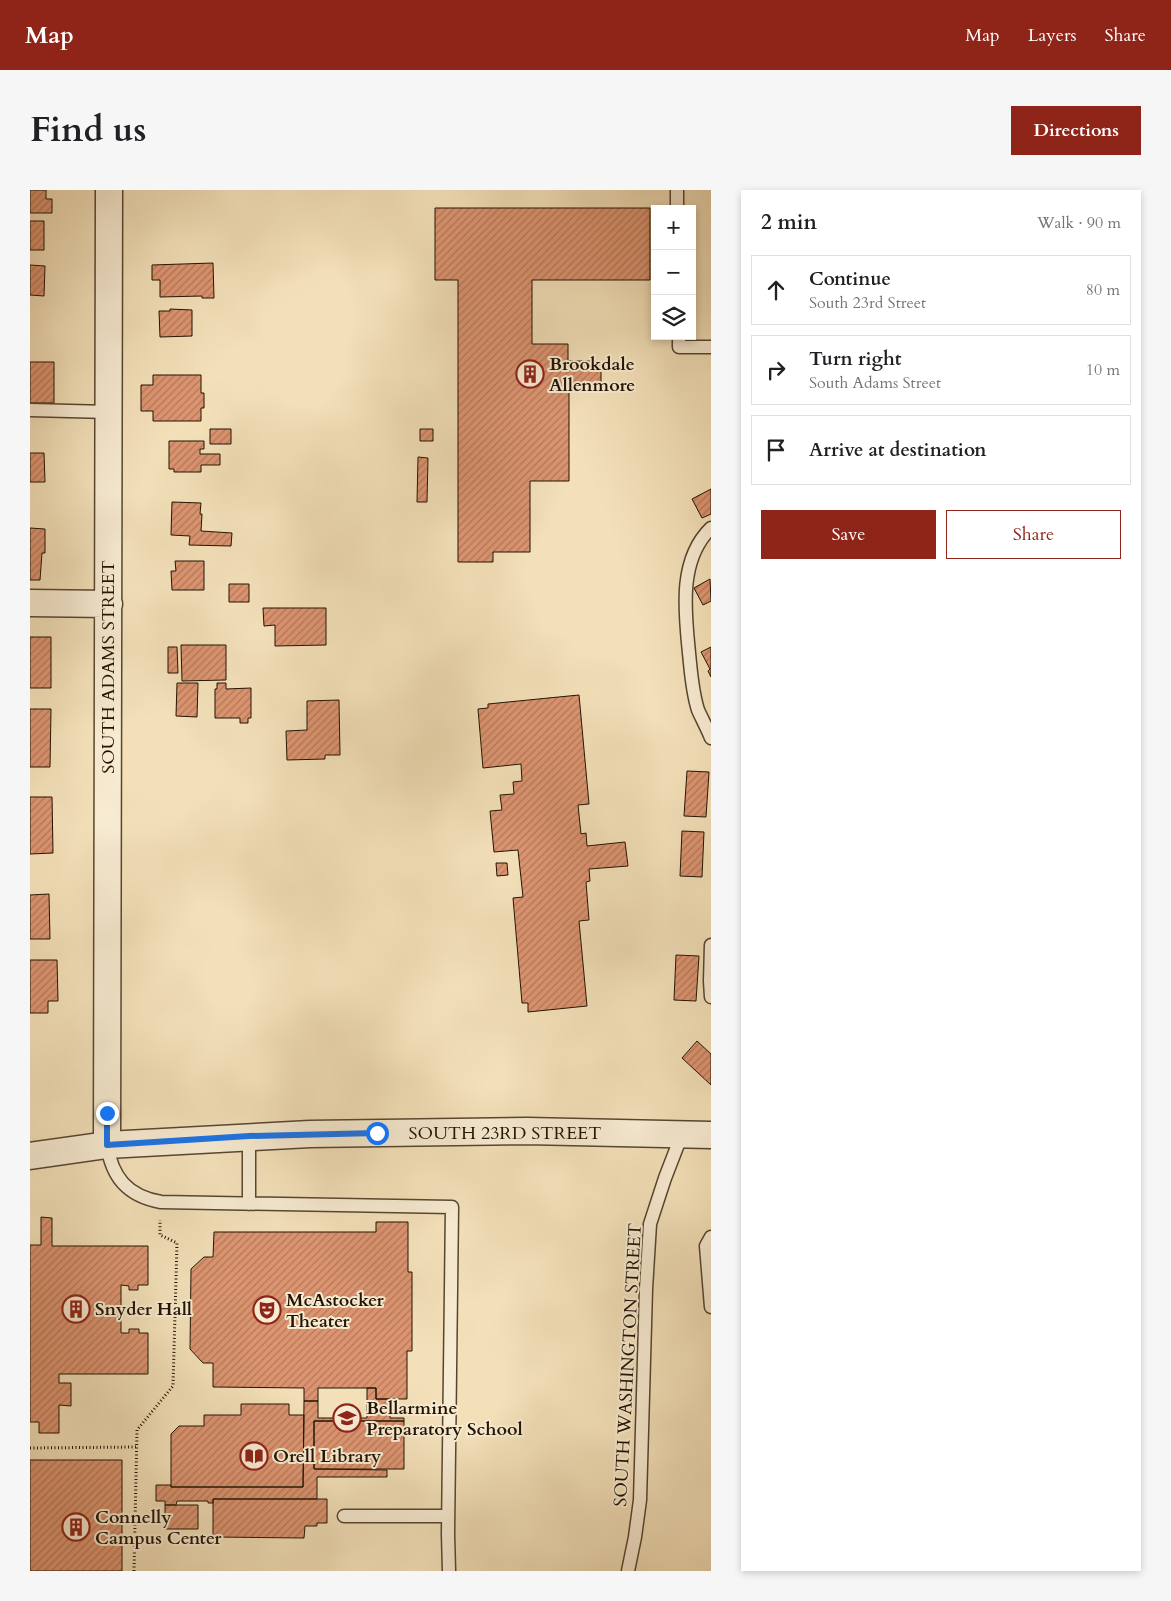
<!DOCTYPE html>
<meta charset="utf-8">
<style>
:root{--surface:#fff;--page:#f6f6f6;--text:#202124;--muted:#757577;--line:#e0e0e0;--accent:#8f2418}
body{margin:0;font-family:Cardo,serif;background:var(--page);color:var(--text)}
.controls{position:absolute;right:15px;top:15px;display:grid;overflow:hidden;border-radius:0px;box-shadow:0 2px 8px #0003}
.controls button{width:45px;height:45px;display:grid;place-items:center;padding:0;border:0;border-bottom:1px solid var(--line);background:var(--surface);color:var(--text);font:25px sans-serif}
.stop{position:absolute;width:15px;height:15px;margin:-11px;border:4px solid #1a73e8;border-radius:50%;background:#fff}
.stop.end{background:#1a73e8;border-color:#fff;box-shadow:0 1px 5px #0008}
.list{margin:0;padding:0;list-style:none}
h2{display:flex;justify-content:space-between;align-items:center;height:65px;margin:0;padding:0 20px;font-size:21px}
h2 small{font-size:16px;font-weight:400;color:var(--muted)}
.list li{display:grid;grid-template-columns:32px 1fr auto;gap:15px;align-items:center;box-sizing:border-box;height:70px;margin:0 10px 10px;padding:0 10px;border:1px solid var(--line);border-radius:0px}
.list b{display:block;font-size:19px;white-space:nowrap}
.list p{margin:0;font-size:16px;white-space:nowrap;color:var(--muted)}
.list em{font-size:16px;font-style:normal;color:var(--muted)}
.actions{display:flex;gap:10px;padding:15px 20px}
.actions a{flex:1;padding:11px 0;border:1px solid var(--accent);border-radius:0px;text-align:center;font-size:18px;color:var(--accent)}
.actions .main{background:var(--accent);color:#fff}
.icon{flex:none;width:28px;height:28px;fill:none;stroke:currentColor;stroke-width:2;stroke-linecap:round;stroke-linejoin:round}
.map{position:relative;flex:none;width:681px;height:1381px;overflow:hidden;border-radius:0px}
header{display:flex;align-items:center;gap:30px;box-sizing:border-box;height:70px;padding:0 25px;background:var(--accent);color:#fff}
header strong{font-size:24px}
nav{display:flex;gap:28px;margin-inline-start:auto;font-size:18px}
.intro{display:flex;align-items:center;justify-content:space-between;box-sizing:border-box;height:120px;padding:0 30px}
h1{margin:0;font-size:35px}
.button{padding:12px 22px;border-radius:0px;background:var(--accent);color:#fff;font-size:18px;font-weight:700}
main{display:flex;gap:30px;padding:0 30px}
aside{flex:1;background:var(--surface);border-radius:0px;box-shadow:0 2px 8px #0003}
.map>svg:first-child{display:block}
.building{fill:url(#building-hatch);stroke:#211302}
.lines{fill:none;stroke-linecap:round;stroke-linejoin:round}
.lane-casing{stroke:#564630;stroke-width:15}
.street-casing{stroke:#564630;stroke-width:29}
.path{stroke:#211302;stroke-width:3;stroke-dasharray:1 2.5;stroke-linecap:butt}
.lane{stroke:#f7ebd2;stroke-width:12}
.street{stroke:#f7ebd2;stroke-width:26}
.route{stroke:#1a73e8;stroke-width:6}
.labels{text-anchor:middle;dominant-baseline:central;stroke-width:4;stroke-linejoin:round;paint-order:stroke}
.poi-label{font-size:18px;font-weight:bold;fill:#211302;stroke:#f7ebd2;text-anchor:start}
.street-label{font-size:18px;fill:#211302;stroke:#f7ebd2}
</style>
<header>
<strong>Map</strong>
<nav><a>Map</a><a>Layers</a><a>Share</a></nav>
</header>
<div class="intro"><h1>Find us</h1><a class="button">Directions</a></div>
<main>
<div class="map">
<svg width="681" height="1381" viewBox="0 0 681 1381">
<defs>
<pattern id="building-hatch" width="6" height="6" patternUnits="userSpaceOnUse" patternTransform="scale(1.25)"><rect width="6" height="6" fill="#dd9571"/><path d="M-1 1l2-2M0 6l6-6M5 7l2-2" fill="none" stroke="#b3785b"/></pattern>
</defs>
<rect width="100%" height="100%" fill="#f3e0b9"/>
<filter id="stains"><feTurbulence type="fractalNoise" baseFrequency=".004" numOctaves="4"/><feColorMatrix values="0 0 0 0 .2 0 0 0 0 .09 0 0 0 0 .02 0 0 0 .5 -.17"/></filter>
<radialGradient id="worn" r=".72"><stop offset=".6" stop-color="#630" stop-opacity="0"/><stop offset="1" stop-color="#630" stop-opacity=".3"/></radialGradient>
<path class="building" d="M0 0H16V9H22V23H0Z
M405 18H620V90H502V154H538V171H571V197H539V291H500V362H463V372H428V90H405Z
M0 31H14V60H0Z
M183 73 184 108H172V106L130 107V90H122V75Z
M0 75 15 76 14 106 0 105Z
M140 119 162 120V146L130 147 129 121H140Z
M0 172H24V213H0Z
M123 185H171V203H174V218H171V231H123V221H111V195H123Z
M180 239H201V254H180Z
M390 239H403V251H390Z
M139 251H174V259H170V264H190V275H171V282H144V279H139Z
M0 263H14L15 292H0Z
M388 267 398 268 397 312H387Z
M681 299V324L672 328 662 309Z
M142 312 171 313 170 324H172L171 341 202 343 201 356 159 355 160 346 141 345Z
M0 338 15 339V363H12L10 390H0Z
M145 371H174V400H142L141 381H146Z
M680 389 681 411 673 415 664 398Z
M199 394H219V412H199Z
M233 418H296V455L245 456V435L234 436Z
M0 447H21V498H0Z
M151 455H196V490L152 491Z
M138 457H147L148 483H138Z
M681 457V487L678 481 680 479 671 462Z
M147 493H168L167 527 146 526Z
M187 493H196V499L221 498V528H218V533H210V528H185V499H187Z
M549 505 559 614 548 615 551 644 556 643 557 656 595 652 598 676 559 679 560 691 556 692 559 730 549 731 557 816 498 822V813H492L483 708 493 707 488 660 464 662 460 621 472 620 470 605 484 604 483 592 492 591 491 574 453 578 448 519 458 518V514Z
M309 510 310 565H295V569L257 570 256 541 277 540V511Z
M0 519H21L20 577H0Z
M657 581 679 582 676 627 654 626Z
M0 607H22L23 663 0 664Z
M652 641 674 642 672 687 650 686Z
M466 673H477L478 685 467 686Z
M19 704 20 749H0V705Z
M646 765 669 766 666 811 644 810Z
M0 770H27L28 811H18V823H0Z
M667 851 681 864V895L652 868Z
M11 1027 22 1028V1056H118V1095H108V1100H99V1096L91 1095V1143H99V1139H109V1143H118V1184H29V1193H41V1216L29 1215V1243H9V1232H0V1055H11Z
M346 1032H378V1082H382V1161H377V1209H346V1198H288V1211H274V1198L183 1197V1173H173L160 1159 161 1079 174 1067H183L184 1042H346Z
M337 1198H346V1209H360V1228H374V1231H284V1279L357 1280V1287H287V1309H183V1313H178V1311H147L146 1315H135V1311H126V1295H141V1297H273L274 1211H288V1228H337Z
M211 1214H259V1225H274L273 1297H141V1244L149 1236H174V1225H211Z
M284 1231H374V1279H284Z
M0 1270H92V1381H0Z
M183 1309H297V1333H287V1336H275L274 1348 183 1347Z
M135 1315H168V1339H135Z"/>
<g class="lines">
<g class="lane-casing">
<path id="lane" d="M647 0V19
M649 146V157H681
M0 220 79 222
M681 338C648 370 655 422 659 463 661 482 662 501 668 520 672 529 677 538 681 548
M681 755 680 791 681 807
M219 946V1014
M77 955C82 987 97 1006 131 1012L422 1017 418 1344 419 1381
M681 1047 676 1056 681 1117
M314 1326H418
M598 1381 605 1347 610 1310 616 1099 620 1034 635 988 652 944"/>
</g>
<g class="street-casing">
<path id="street" d="M0 413 79 414
M77 955 79 0
M0 966 77 955 280 944 497 941 681 945"/>
</g>
<path class="path" d="M0 1258 107 1257
M104 1381 107 1240 143 1196 147 1053 130 1045V1030"/>
<use href="#lane" class="lane"/>
<use href="#street" class="street"/>
</g>
<g class="lines">
<path class="route" d="M77 923V955L219 946 347 943"/>
</g>
<defs>
<g id="building-ring" transform="scale(1.4375)"><circle r="9.5" fill="#f7ebd2" stroke="#8f2418" stroke-width="1.5"/><path d="M-4-6H4V6H1V3H-1V6H-4ZM-2.5-4.3h1.7v1.8h-1.7ZM.8-4.3h1.7v1.8H.8ZM-2.5-1h1.7V.8h-1.7ZM.8-1h1.7V.8H.8Z" fill="#8f2418"/></g>
<g id="theatre-ring" transform="scale(1.4375)"><circle r="9.5" fill="#f7ebd2" stroke="#8f2418" stroke-width="1.5"/><path d="M-5-5.5Q0-4 5-5.5V0Q5 5 0 6Q-5 5-5 0ZM-3.3-2.5H-1v1.5H-3.3ZM1-2.5H3.3v1.5H1ZM-2.8 1Q0 5.5 2.8 1Z" fill="#8f2418"/></g>
<g id="school-ring" transform="scale(1.4375)"><circle r="9.5" fill="#f7ebd2" stroke="#8f2418" stroke-width="1.5"/><path d="M0-5L7-2L0 1L-7-2ZM-4 1L0 2.5L4 1V4Q0 6-4 4Z" fill="#8f2418"/></g>
<g id="library-ring" transform="scale(1.4375)"><circle r="9.5" fill="#f7ebd2" stroke="#8f2418" stroke-width="1.5"/><path d="M-6-4Q-3-5.5-.7-3.5V5Q-3 3-6 4ZM6-4Q3-5.5 .7-3.5V5Q3 3 6 4Z" fill="#8f2418"/></g>
</defs>
<g fill-rule="evenodd">
<use href="#building-ring" x="500" y="184"/>
<use href="#building-ring" x="46" y="1119"/>
<use href="#theatre-ring" x="237" y="1120"/>
<use href="#school-ring" x="317" y="1228"/>
<use href="#library-ring" x="224" y="1266"/>
<use href="#building-ring" x="46" y="1337"/>
</g>
<g class="labels">
<g class="poi-label">
<text x="519" y="174">Brookdale<tspan x="519" dy="21">Allenmore</tspan></text>
<text x="256" y="1110">McAstocker<tspan x="256" dy="21">Theater</tspan></text>
<text x="65" y="1119">Snyder Hall</text>
<text x="336" y="1218">Bellarmine<tspan x="336" dy="21">Preparatory School</tspan></text>
<text x="243" y="1266">Orell Library</text>
<text x="65" y="1327">Connelly<tspan x="65" dy="21">Campus Center</tspan></text>
</g>
<g class="street-label">
<text transform="translate(78 477) rotate(-90)">SOUTH ADAMS STREET</text>
<text x="475" y="943">SOUTH 23RD STREET</text>
<text transform="translate(598 1175) rotate(-87)">SOUTH WASHINGTON STREET</text>
</g>
</g>
<rect width="100%" height="100%" filter="url(#stains)"/>
<rect width="100%" height="100%" fill="url(#worn)"/>
</svg>
<div class="controls">
<button>+</button>
<button>−</button>
<button><svg class="icon" aria-label="layers" viewBox="0 0 24 24"><path d="M12 4l9 5-9 5-9-5zM3 14l9 5 9-5"/></svg></button>
</div>
<div class="stop" style="left:347px;top:943px"></div>
<div class="stop end" style="left:77px;top:923px"></div>
</div>
<aside>
<h2>2 min<small>Walk · 90 m</small></h2>
<ul class="list">
<li><svg class="icon" aria-label="ahead" viewBox="0 0 24 24"><path d="M12 20V5M6 11l6-6 6 6"/></svg><div><b>Continue</b><p>South 23rd Street</p></div><em>80 m</em></li>
<li><svg class="icon" aria-label="right" viewBox="0 0 24 24"><path d="M7 20v-9h11M14 6l5 5-5 5"/></svg><div><b>Turn right</b><p>South Adams Street</p></div><em>10 m</em></li>
<li><svg class="icon" aria-label="arrive" viewBox="0 0 24 24"><path d="M6 21V4h12l-3 4 3 4H6"/></svg><div><b>Arrive at destination</b></div></li>
</ul>
<div class="actions"><a class="main">Save</a><a>Share</a></div>
</aside>
</main>
